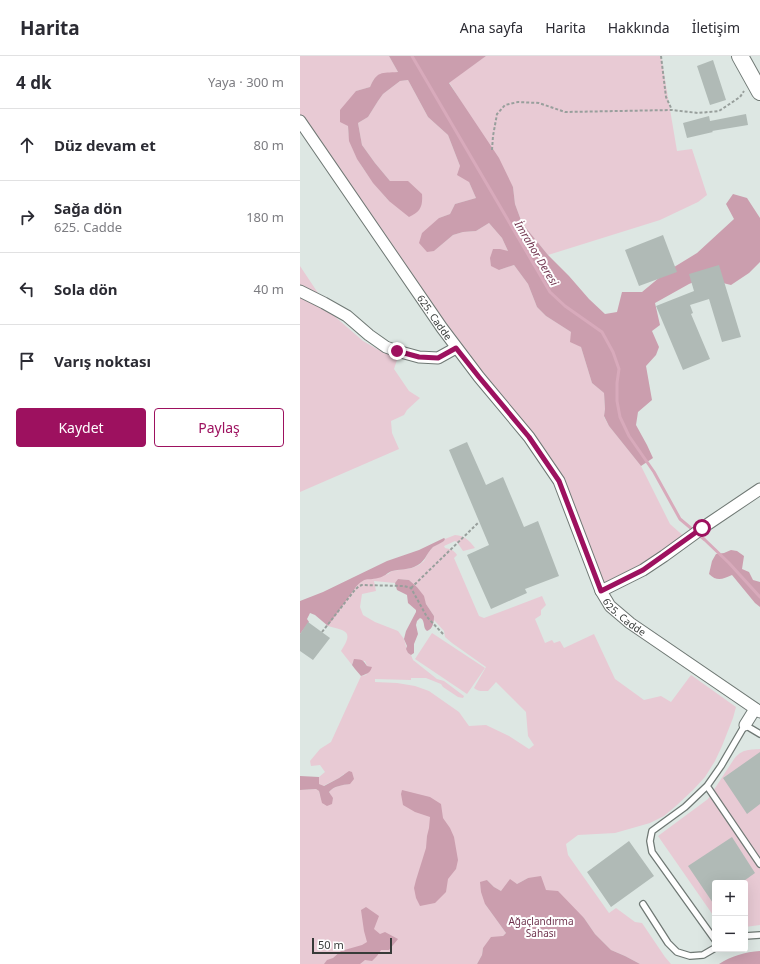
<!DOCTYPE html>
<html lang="tr">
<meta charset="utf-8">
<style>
:root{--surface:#fff;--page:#f7f7f7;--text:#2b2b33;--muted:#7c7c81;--line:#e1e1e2;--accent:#9d115f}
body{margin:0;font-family:"Noto Sans",sans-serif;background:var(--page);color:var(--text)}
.controls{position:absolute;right:12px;bottom:12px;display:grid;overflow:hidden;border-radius:4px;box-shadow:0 4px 16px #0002}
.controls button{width:36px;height:36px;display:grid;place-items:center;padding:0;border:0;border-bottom:1px solid var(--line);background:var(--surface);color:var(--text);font:20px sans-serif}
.scale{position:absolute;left:12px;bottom:10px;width:80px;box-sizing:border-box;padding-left:4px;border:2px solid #373b39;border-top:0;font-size:11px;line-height:14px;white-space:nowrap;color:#373b39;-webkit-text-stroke:3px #fff;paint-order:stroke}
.stop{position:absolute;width:12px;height:12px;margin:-9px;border:3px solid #9d115f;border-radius:50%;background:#fff}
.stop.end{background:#9d115f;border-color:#fff;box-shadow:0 1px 4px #0008}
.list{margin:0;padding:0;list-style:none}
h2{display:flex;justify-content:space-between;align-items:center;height:52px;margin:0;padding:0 16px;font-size:17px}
h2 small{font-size:13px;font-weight:400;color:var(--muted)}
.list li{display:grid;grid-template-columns:26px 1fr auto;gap:12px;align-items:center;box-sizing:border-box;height:72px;padding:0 16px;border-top:1px solid var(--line)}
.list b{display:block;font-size:15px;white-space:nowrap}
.list p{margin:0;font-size:13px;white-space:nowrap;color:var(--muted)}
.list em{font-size:13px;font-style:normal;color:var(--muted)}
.actions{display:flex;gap:8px;padding:12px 16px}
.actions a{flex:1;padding:9px 0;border:1px solid var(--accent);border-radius:4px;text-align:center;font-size:14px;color:var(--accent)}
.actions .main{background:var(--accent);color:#fff}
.icon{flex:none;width:22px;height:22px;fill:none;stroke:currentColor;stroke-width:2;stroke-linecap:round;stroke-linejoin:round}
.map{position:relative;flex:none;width:460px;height:908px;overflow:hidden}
header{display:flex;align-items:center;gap:24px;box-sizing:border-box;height:56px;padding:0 20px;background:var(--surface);border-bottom:1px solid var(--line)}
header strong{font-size:19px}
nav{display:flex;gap:22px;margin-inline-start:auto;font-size:14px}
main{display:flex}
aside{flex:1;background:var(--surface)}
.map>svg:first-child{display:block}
.green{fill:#e8cad4;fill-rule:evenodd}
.forest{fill:#cb9eae}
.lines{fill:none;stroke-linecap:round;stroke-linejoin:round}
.stream{stroke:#d8aabb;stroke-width:3}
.building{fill:#b0bab6}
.lane-casing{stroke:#6f7874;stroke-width:8}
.street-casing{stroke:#6f7874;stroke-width:13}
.secondary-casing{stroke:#6f7874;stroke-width:18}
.path{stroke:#989f9c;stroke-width:2;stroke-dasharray:3 2;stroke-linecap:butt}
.lane{stroke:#fff;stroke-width:5.5}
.street{stroke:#fff;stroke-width:11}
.secondary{stroke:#fff;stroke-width:16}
.route{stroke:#9d115f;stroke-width:5}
.labels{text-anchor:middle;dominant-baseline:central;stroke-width:4;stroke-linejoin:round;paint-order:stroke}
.street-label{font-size:10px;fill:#373b39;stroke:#fff}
.park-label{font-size:10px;fill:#70354f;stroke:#fff}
.water-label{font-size:11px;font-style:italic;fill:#743952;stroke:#fff}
</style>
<header>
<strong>Harita</strong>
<nav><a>Ana sayfa</a><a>Harita</a><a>Hakkında</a><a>İletişim</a></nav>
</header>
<main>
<aside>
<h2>4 dk<small>Yaya · 300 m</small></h2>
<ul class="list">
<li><svg class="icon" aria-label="ahead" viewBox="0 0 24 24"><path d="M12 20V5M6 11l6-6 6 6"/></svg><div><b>Düz devam et</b></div><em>80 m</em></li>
<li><svg class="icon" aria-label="right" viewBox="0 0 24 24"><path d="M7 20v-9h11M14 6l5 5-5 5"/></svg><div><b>Sağa dön</b><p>625. Cadde</p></div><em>180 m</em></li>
<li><svg class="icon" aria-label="left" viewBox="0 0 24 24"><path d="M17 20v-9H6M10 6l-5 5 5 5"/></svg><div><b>Sola dön</b></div><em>40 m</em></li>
<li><svg class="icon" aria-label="arrive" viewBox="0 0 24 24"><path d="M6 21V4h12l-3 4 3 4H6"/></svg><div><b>Varış noktası</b></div></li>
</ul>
<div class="actions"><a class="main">Kaydet</a><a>Paylaş</a></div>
</aside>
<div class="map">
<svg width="460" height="908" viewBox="0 0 460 908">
<rect width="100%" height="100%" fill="#dde7e3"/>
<path class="green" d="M0 0H89L98 16 74 23 70 31 56 35C54 45 47 63 48 72 49 99 72 125 89 145L108 125H90L75 107 62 89 58 67 68 61 78 45 83 38 100 25 108 24 128 61 148 79 160 110 169 126 176 142 155 148 150 158 139 162 134 195 153 179 163 176 176 175 189 167 202 182 208 195 199 214 214 209 228 228 237 251 246 260 271 276 281 291 292 327 304 337 305 353 304 361 309 370 341 410 370 468 387 483 301 535 259 425 174 316 0 65Z
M186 0H361L377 95 392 93 407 139 398 146 360 164 248 199 222 167 215 148 213 131 149 26Z
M0 210 32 258 63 285 77 293 88 298 98 301 94 313 109 335 120 342 107 354 104 359 91 365 92 377 99 393 0 436Z
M155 479C165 480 169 484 175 492L163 495 157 486 155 485 144 490 145 492C150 493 154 494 157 499L154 502 179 560 184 562 242 540 246 549 241 554V559L235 563 245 587 252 584 254 587 260 585 264 592 294 578 315 623 344 644 361 640 371 646 391 619 436 651 433 662 422 690 415 705 405 721 393 734 377 749 364 760 350 767 315 777 278 779 266 788 268 799 309 857 316 852 335 866 342 867 365 901 371 908H340L325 900 311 894 295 878 284 862 228 822 217 828 201 835 194 831 187 824 185 848 206 877 203 880 183 892 182 899 177 908H0V734L16 733 19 735 20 740 31 739 29 736C34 730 42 729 49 728L44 718 39 722 23 730 19 728V721L25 716 20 709 11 710 10 705 20 693 31 686 61 620 66 619 71 611 67 610 65 605H53L52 609 41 595C53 576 48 575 28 570L56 531 60 526 65 523H72L88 518 92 515 112 512 119 509 124 505 128 497 133 491 144 485 145 483ZM98 523 109 524 117 531 123 540 126 548 134 560V564L144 575 145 581 152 587 186 611 174 632C178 636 183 635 188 635L196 626 226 656 228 680 234 689 229 693 209 680 186 669 169 670 159 656 129 635 115 630 97 627 75 626V623L111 624V622H126L141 628 143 631 158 641 163 642 164 640 144 625 137 623 113 604 111 599 108 597 104 583 98 575 75 566 63 559 60 551 62 538 76 535 74 525 95 527Z
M132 577 185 612 167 638 115 603Z
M460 693V869L445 871V827H415V862L358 780 408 743 434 703C442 693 448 694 460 693Z"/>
<path class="forest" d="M89 0H186L149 27 199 102 213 131 215 148 222 167 248 199 269 220 289 243 305 258 317 256 322 236H342L366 216 397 197 434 163 426 148 433 138 447 142 460 162V206L449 217 431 229 403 222 389 228 355 247 360 269 352 275 359 291 356 299 346 310 352 344 338 356 336 369 347 389 353 402 341 410 309 370 304 360 305 353 304 337 292 327 281 291 270 286 271 276 246 260 237 251 228 228 214 209 199 214 191 210 190 202 193 193H200L208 195 202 182 189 167 176 175 163 176 153 179 134 195 127 196 119 187 122 177 139 162 150 158 155 148 176 142 169 126 157 119 160 110 148 79 128 61 108 24 100 25 83 38 78 45 68 61 58 67 62 89 75 107 90 125H108L122 138C123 151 120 156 109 161L89 145 73 127 57 103 49 85 48 70 40 66V54L56 35 70 31C77 15 81 17 98 16Z
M144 482 145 483 144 485C141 487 137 489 133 491 125 499 126 506 114 511 107 514 99 513 92 515 87 517 84 521 78 522 66 525 66 520 56 531L28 570 15 559 10 557 7 563 9 566 0 578V545L23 536 87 505 119 494Z
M431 494 437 495 444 500 442 513 449 516 453 524 460 526V551L455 547 432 519C423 523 417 526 409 518L412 505 416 498 424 497Z
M98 523 109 524 117 531 124 540 126 548 134 560C134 566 133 573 127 575 123 572 125 567 122 563L120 562 117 565 116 569 118 578 114 588V597L111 599 108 597 106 593 107 590 104 583 106 575 116 556V554L108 547 107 539 97 534 95 527Z
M54 603C63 604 62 603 67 610L72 611C70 617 67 618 61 620L55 613 52 609Z
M49 715 52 716 54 723 50 728C42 729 34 730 29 736L33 742 32 748 27 750 22 747 19 735 16 733 0 734V720L19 721V728L24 730 39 722Z
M102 734 130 741 141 748 143 762 150 772 154 781 158 804 156 813 148 823 146 836 135 847 120 850 116 842 114 832 116 824 126 792 127 780 129 772 130 761 115 756 103 749 101 738Z
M241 820 246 834 258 835 284 862 295 878 311 894 325 900 340 908H177L182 899 183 892 191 881 203 880 206 877 185 848 181 836 180 826 187 824 194 831 201 835 210 823 217 828 228 822Z
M66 851 79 860 74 873 80 878 85 876 98 883 89 894H81L77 900 72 905 65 904 60 908H24L27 904 33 902 41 895 62 889 67 886 64 875 61 854Z
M460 895V908H419C431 900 445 896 460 895Z"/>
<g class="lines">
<path class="stream" d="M112 0 250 236 265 250 302 276 313 296 319 313 317 327V345L320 361 329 380 354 416 380 463 405 484 429 507 460 541"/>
</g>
<path class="building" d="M413 4 426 44 410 49 397 10Z
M446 58 448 69 412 75 413 76 387 82 383 67 409 60 410 65Z
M363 179 377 216 339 230 325 194Z
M419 209 441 281 422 286 409 243 390 249 393 257 391 258 410 303 383 314 356 250 394 235 389 218Z
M167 386 186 429 203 421 224 471 238 465 259 520 225 533 227 537 191 553 167 499 189 489 149 394Z
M8 566 30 582 13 604 0 595V578Z
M460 696V748L447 758 423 722Z
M432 781 455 817 441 827H415V850L388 810Z
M329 785 354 820 311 851 287 816Z"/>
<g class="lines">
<g class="lane-casing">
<path id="lane" d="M407 730 460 808
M343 848 368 887 377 896 390 900 403 899 415 892
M445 880 460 879
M415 884 352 796 350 785 352 775 385 751 407 730 421 710 445 669 460 678"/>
</g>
<g class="street-casing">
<g id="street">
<path id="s1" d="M0 65 142 272 179 321 229 381 259 425 301 535 310 550 330 567 460 656"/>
<path d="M0 235 24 247 47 260 69 279 86 291 97 295 119 301 138 302 156 292"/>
<path d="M301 535 343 514 364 500 408 468 460 433"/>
<path d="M445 669 455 653"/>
</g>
</g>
<g class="secondary-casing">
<path id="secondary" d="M440 0 460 36"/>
</g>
<path class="path" d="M361 0 366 41 372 54
M192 94 193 80 197 58 205 49 218 46 239 47 265 56 372 54 398 57 419 55 440 41 444 35
M111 532 179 466
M22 576 54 535 59 530 62 529 104 530 111 532 127 561 144 579"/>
<use href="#lane" class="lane"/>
<use href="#street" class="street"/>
<use href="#secondary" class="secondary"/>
</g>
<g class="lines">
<path class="route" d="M97 295 119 301 138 302 156 292 179 321 229 381 259 425 301 535 343 514 402 472"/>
</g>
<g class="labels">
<g class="street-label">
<text stroke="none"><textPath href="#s1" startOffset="238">625. Cadde</textPath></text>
<text stroke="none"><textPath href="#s1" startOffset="597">625. Cadde</textPath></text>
</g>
<g class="park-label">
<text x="241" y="865">Ağaçlandırma<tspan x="241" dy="12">Sahası</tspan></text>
</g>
<g class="water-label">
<text transform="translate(237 197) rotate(59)">İmrahor Deresi</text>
</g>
</g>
</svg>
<div class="controls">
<button>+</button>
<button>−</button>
</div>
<div class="scale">50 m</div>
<div class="stop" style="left:402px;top:472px"></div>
<div class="stop end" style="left:97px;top:295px"></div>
</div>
</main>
